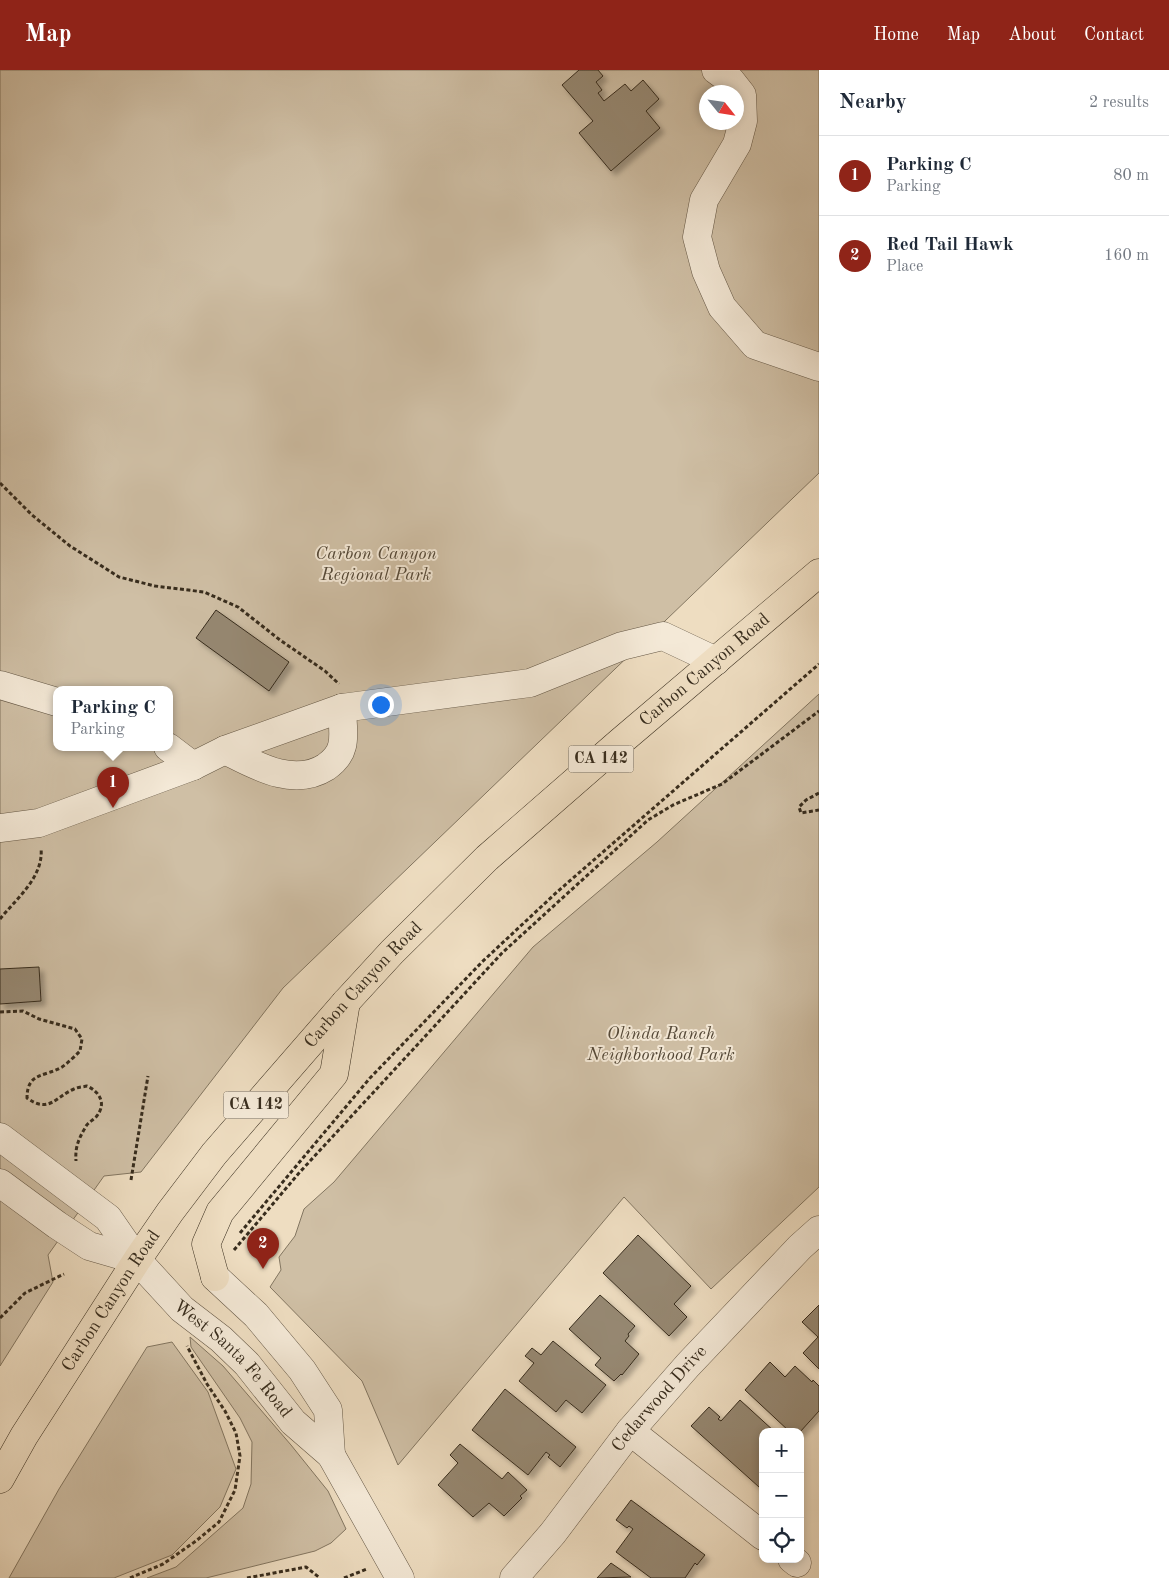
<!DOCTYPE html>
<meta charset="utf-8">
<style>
:root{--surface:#fff;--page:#f6f6f7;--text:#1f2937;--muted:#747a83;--line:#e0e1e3;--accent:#8f2418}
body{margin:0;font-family:"Old Standard TT",serif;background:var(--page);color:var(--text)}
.controls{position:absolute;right:15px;bottom:15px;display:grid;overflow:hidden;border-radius:10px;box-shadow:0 2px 8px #0003}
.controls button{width:45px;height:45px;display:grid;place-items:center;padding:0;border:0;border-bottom:1px solid var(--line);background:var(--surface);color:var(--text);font:25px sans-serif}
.compass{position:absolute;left:699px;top:15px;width:45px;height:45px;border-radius:50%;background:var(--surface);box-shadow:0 2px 8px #0003;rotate:120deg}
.you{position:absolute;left:380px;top:634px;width:18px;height:18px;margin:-12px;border:4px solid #fff;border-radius:50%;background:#1a73e8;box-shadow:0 0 0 8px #1a73e833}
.badge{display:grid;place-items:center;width:32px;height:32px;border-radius:50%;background:var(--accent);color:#fff;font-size:16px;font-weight:700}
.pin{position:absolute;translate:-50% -41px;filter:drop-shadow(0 1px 2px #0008)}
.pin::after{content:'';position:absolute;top:26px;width:18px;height:15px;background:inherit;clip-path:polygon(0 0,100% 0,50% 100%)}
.popup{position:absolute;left:53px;top:616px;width:120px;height:65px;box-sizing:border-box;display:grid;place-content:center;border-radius:10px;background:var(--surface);filter:drop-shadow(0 1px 4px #0005);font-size:16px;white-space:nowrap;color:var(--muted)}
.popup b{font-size:19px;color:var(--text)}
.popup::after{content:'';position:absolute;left:50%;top:100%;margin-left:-10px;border:10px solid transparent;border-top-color:var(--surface)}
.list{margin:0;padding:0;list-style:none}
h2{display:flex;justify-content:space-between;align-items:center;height:65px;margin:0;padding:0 20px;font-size:21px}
h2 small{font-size:16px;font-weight:400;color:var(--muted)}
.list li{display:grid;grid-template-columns:32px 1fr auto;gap:15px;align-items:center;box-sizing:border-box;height:80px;padding:0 20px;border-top:1px solid var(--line)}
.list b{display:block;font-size:19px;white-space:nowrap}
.list p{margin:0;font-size:16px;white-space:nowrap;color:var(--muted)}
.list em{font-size:16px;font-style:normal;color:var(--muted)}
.icon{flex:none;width:28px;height:28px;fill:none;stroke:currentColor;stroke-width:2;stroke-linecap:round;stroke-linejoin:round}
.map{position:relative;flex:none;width:819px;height:1508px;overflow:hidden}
header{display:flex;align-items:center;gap:30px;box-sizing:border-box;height:70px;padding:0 25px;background:var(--accent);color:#fff}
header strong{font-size:24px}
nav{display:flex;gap:28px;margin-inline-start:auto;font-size:18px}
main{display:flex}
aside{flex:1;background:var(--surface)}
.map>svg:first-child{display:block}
.green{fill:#cfbfa5;stroke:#837661;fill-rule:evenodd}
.building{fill:#968872;stroke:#372c1d;filter:url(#shadow)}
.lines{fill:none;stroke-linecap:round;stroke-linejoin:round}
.minor-casing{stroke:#655846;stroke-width:29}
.major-casing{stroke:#372c1d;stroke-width:29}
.path{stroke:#372c1d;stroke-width:3;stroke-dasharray:4 2.5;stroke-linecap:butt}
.minor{stroke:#f4e9d7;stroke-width:28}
.major{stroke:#eeddc1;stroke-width:28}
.labels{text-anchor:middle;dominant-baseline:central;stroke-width:4;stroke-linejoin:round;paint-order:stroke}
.shield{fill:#f4e9d7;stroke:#706555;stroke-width:1}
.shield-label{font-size:16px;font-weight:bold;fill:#372c1d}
.park-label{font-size:18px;font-style:italic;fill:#554938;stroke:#f4e9d7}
.street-label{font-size:18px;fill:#372c1d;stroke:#f4e9d7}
</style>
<header>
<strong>Map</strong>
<nav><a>Home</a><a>Map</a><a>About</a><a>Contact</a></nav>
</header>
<main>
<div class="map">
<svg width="819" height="1508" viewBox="0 0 819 1508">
<defs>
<filter id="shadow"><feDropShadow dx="4.5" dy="4.5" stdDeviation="2.5" flood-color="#0004"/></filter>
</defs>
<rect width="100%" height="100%" fill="#eeddc1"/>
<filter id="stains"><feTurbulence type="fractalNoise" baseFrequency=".004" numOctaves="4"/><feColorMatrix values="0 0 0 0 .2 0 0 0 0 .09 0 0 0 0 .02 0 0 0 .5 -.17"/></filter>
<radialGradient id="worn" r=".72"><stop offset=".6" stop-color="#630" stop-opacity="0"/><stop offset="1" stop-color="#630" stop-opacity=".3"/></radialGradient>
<path class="green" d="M0 0H819V403L283 918 141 1102 104 1106 48 1185 53 1212 0 1296ZM706 22H736V52H706ZM57 619H169V677H57Z
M819 624V1117L711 1219 624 1127 398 1395 362 1311 270 1217 281 1200 279 1187 295 1166 304 1139 334 1112 533 877 657 772Z
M190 1267 223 1296 291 1375 328 1421 346 1459 331 1473 315 1481 206 1508H147L176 1497 243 1438 251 1414 252 1372 240 1348 191 1277Z
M172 1272 208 1322 236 1399 220 1437 172 1485 114 1508H9L59 1419 147 1277Z"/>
<path class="building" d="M579 0H598L603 6 596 12 602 20 598 23 604 31 625 14 631 21 643 10 659 29 646 41 660 58 611 101 579 63 593 51 562 15Z
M216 540 289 592 269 621 196 568Z
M39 897 41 931 0 934V899Z
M638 1165 691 1216 674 1234 687 1247 669 1266 603 1203Z
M600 1225 635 1256 628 1264 629 1266 625 1271 639 1284 622 1305 621 1304 614 1311 595 1295 601 1288 569 1259Z
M819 1235V1299L803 1283 818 1267 802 1252Z
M553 1271 606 1315 582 1343 566 1330 556 1342 519 1311 534 1293 525 1286 532 1278 541 1285Z
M770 1292 785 1307 795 1296 812 1312 813 1310 819 1316V1341L800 1362H790L745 1320Z
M505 1319 576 1377 560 1397 548 1387 550 1385 546 1382 528 1405 472 1360Z
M740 1330 775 1362H763V1412L759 1417 691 1356 709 1337 720 1347 718 1349 721 1351Z
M460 1374 502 1409 508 1402 527 1420 520 1426 522 1428 504 1446 489 1433 473 1447 438 1415 458 1393 450 1385Z
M631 1430 705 1485 697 1495 695 1493 685 1508H651L616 1482 633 1459 629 1456 627 1458 616 1450Z
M611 1493 631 1507 597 1508Z"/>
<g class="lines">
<g class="minor-casing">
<g id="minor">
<path d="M716 0 731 11 742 25 743 51 737 74 704 130 697 167 706 201 722 237 755 275 819 297"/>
<path d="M0 615 57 632"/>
<path d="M168 677 193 696"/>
<path d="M225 680C255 695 293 718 326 697 333 692 340 685 342 676 345 665 342 649 342 638"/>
<path d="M0 758 39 753 193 696 225 680 342 638 530 613 622 576 663 566 716 591"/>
<path id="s1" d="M0 1067 108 1148 137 1190 182 1239 221 1269 247 1294 293 1352 331 1385 400 1508"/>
<path d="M0 1113 57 1155 89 1176 137 1190"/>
<path d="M215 1207 256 1245 302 1300 328 1340 331 1385"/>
<path d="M630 1361 763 1466"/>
<path d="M792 1489 797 1493"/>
<path id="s2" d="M514 1508 553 1463 630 1361 688 1295 800 1177 819 1160"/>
</g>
</g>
<g class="major-casing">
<g id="major">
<path d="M215 1207 206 1174 220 1142 334 1004 346 932"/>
<path id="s3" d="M0 1409 24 1366 137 1190 170 1142 214 1084 346 932 392 882 487 788 620 672 819 503"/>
</g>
</g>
<path class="path" d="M0 413 32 445 70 476 119 507 155 516 204 522 238 537 280 570 325 601 339 614
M819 723 806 730 799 737 801 743 819 740
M0 849C16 829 44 807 41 778
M0 942 23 941 39 949 75 959 82 969 80 981C75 986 68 993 62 997 45 1007 27 1002 27 1028 49 1044 55 1027 74 1019 78 1017 83 1017 87 1016 100 1022 107 1034 96 1047 92 1051 87 1053 85 1058 78 1070 75 1078 76 1091
M131 1110 148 1006
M240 1163 370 1008 482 892 557 822 819 594
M234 1180 299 1103 502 883 648 750 673 735 722 714 819 641
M0 1248 25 1223 64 1204
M130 1508 163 1494 196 1471 219 1452 235 1420 240 1386 236 1363 225 1341 207 1314 187 1276
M247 1508 306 1497 320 1508
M344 1508 367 1499"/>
<use href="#minor" class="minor"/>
<use href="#major" class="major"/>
</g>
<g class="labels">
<g class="shield">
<rect x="568.5" y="675.5" width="65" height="27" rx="4"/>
<rect x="223.5" y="1021.5" width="65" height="27" rx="4"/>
</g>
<g class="shield-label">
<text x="601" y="689">CA 142</text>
<text x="256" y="1035">CA 142</text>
</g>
<g class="park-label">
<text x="376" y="484">Carbon Canyon<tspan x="376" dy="21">Regional Park</tspan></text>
<text x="661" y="964">Olinda Ranch<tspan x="661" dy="21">Neighborhood Park</tspan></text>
</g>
<g class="street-label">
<text stroke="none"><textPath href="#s3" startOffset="1080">Carbon Canyon Road</textPath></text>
<text stroke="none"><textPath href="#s3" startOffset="615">Carbon Canyon Road</textPath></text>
<text stroke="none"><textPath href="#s3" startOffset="210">Carbon Canyon Road</textPath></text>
<text stroke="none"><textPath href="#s1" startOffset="324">West Santa Fe Road</textPath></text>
<text stroke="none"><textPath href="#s2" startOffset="231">Cedarwood Drive</textPath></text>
</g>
</g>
<rect width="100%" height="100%" filter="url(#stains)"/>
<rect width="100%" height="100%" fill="url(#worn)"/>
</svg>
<div class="controls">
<button>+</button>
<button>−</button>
<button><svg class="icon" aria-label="locate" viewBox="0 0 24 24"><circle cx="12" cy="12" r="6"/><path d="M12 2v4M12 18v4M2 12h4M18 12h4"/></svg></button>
</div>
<svg class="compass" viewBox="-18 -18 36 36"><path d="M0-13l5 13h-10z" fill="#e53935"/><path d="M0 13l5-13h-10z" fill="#747a83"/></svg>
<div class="you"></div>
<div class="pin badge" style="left:113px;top:738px">1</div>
<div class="popup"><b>Parking C</b>Parking</div>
<div class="pin badge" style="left:263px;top:1199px">2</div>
</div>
<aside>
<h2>Nearby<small>2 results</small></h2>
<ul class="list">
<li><span class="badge">1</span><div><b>Parking C</b><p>Parking</p></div><em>80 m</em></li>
<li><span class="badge">2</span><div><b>Red Tail Hawk</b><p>Place</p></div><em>160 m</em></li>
</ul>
</aside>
</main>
